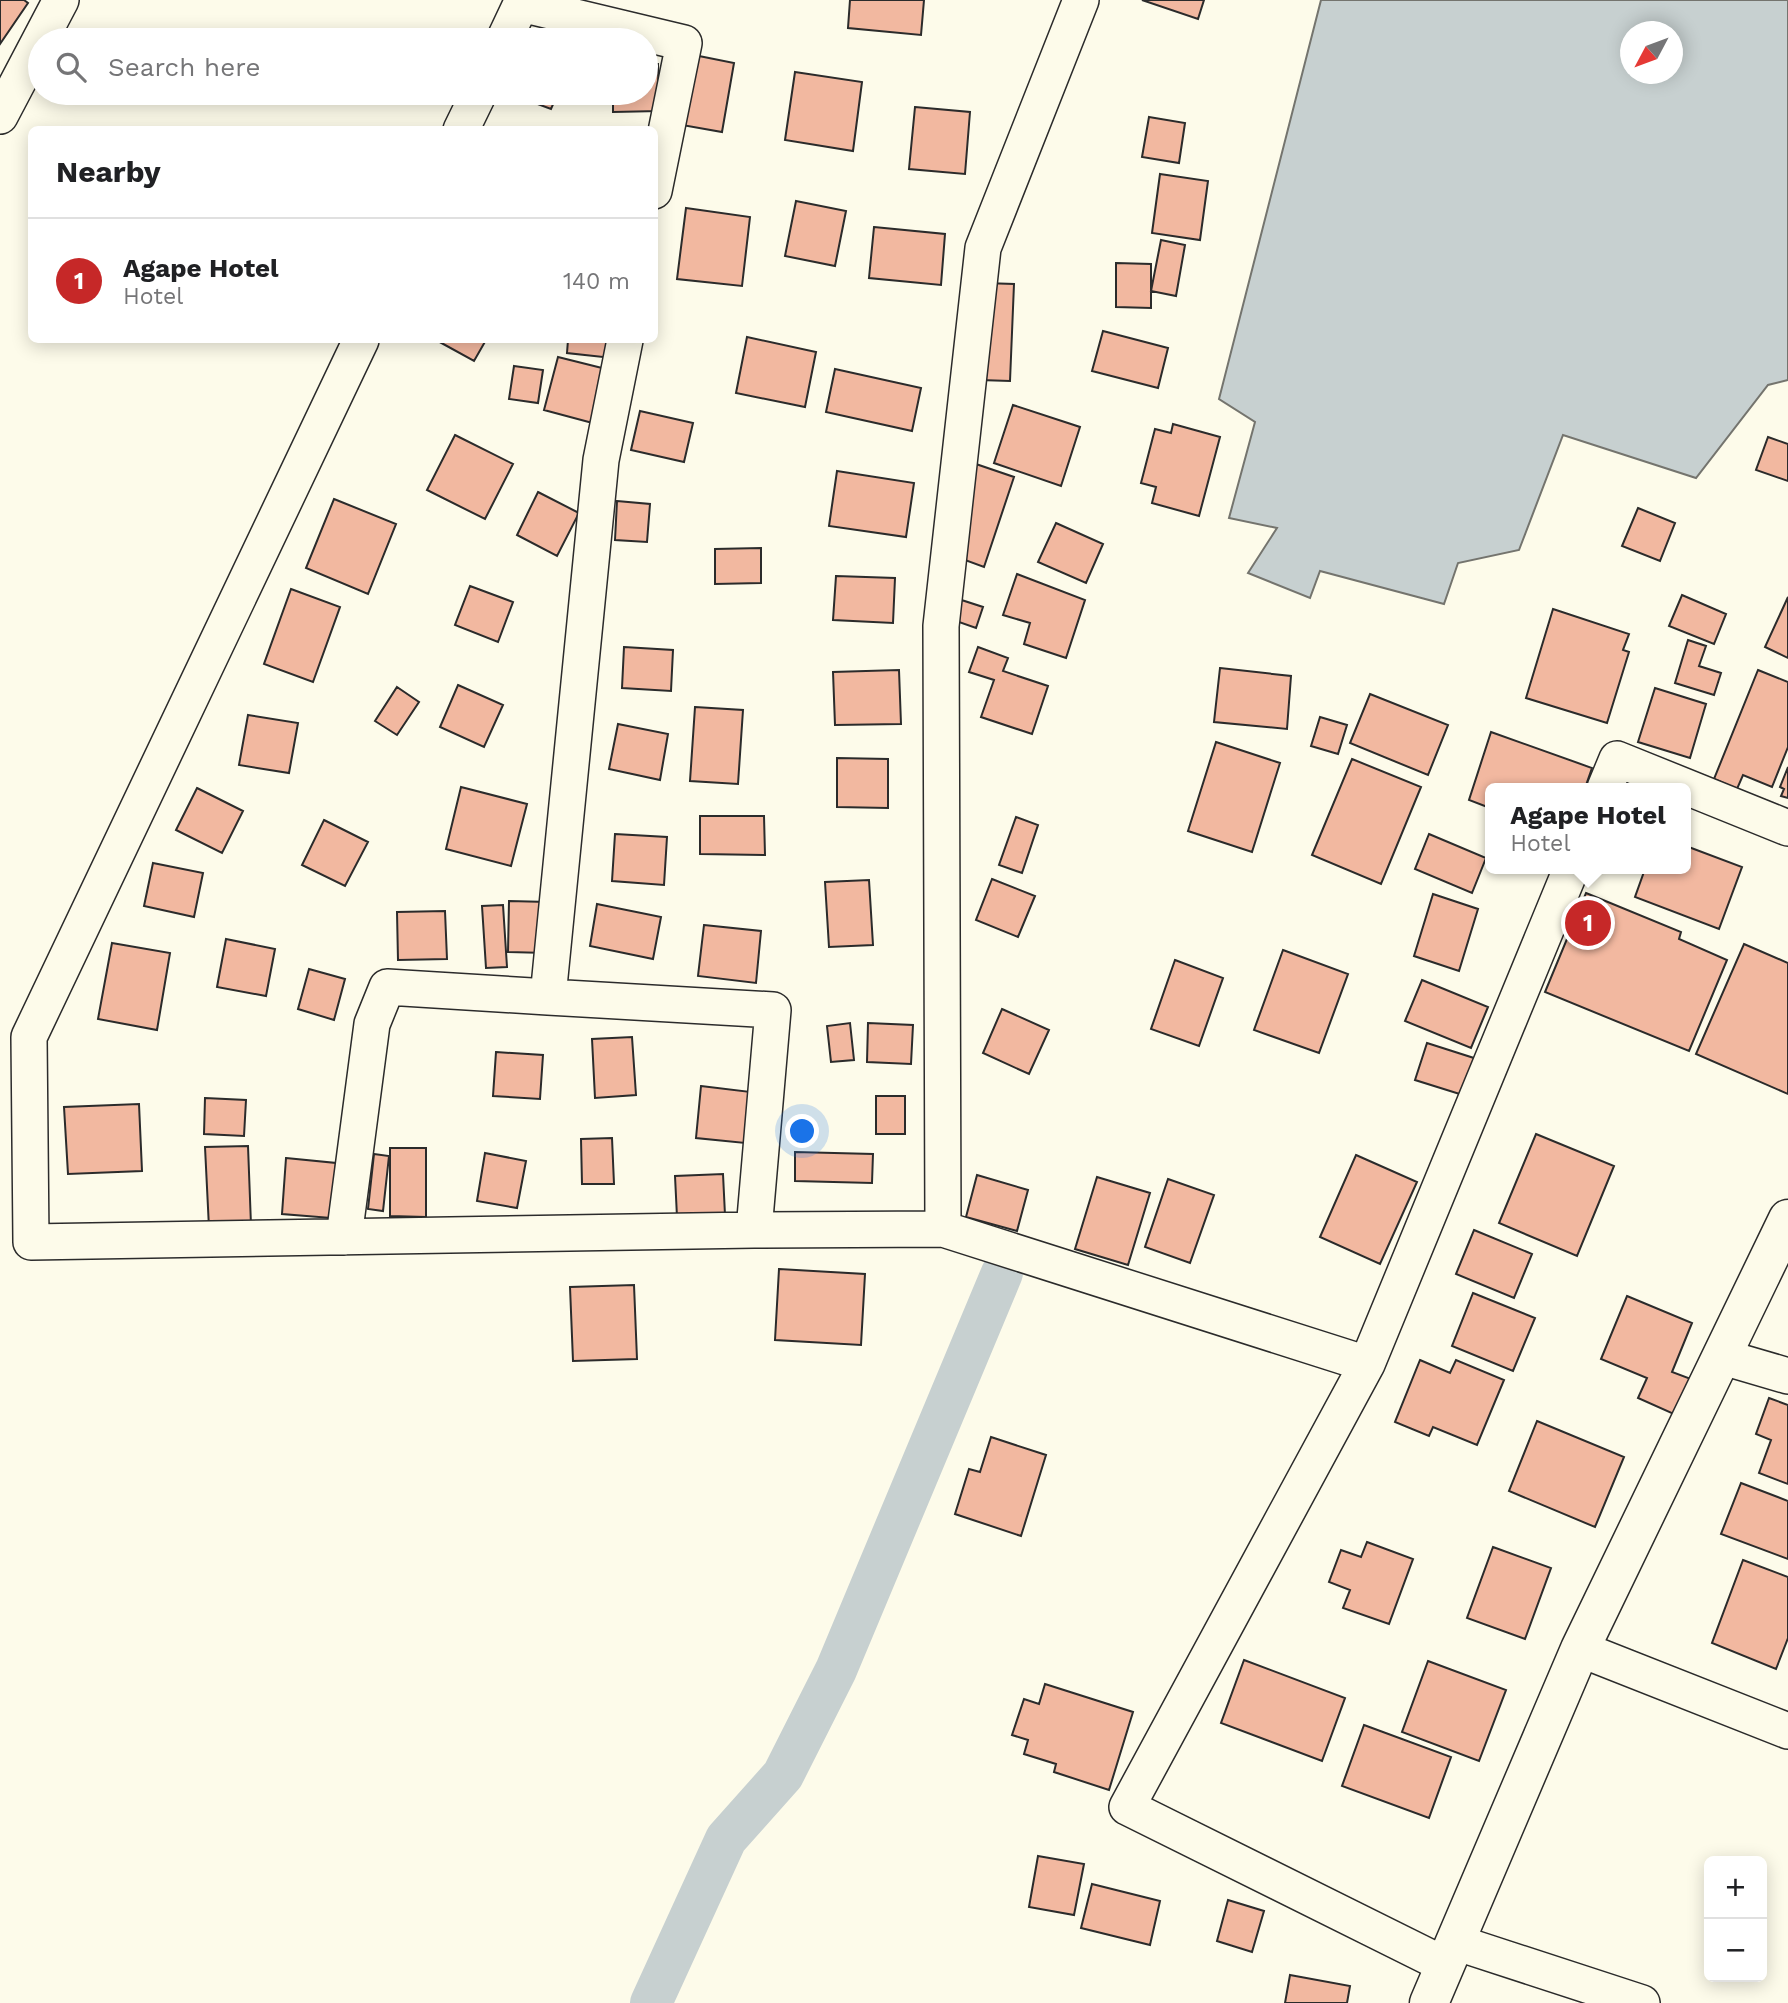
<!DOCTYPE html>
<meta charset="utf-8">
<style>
:root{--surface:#fff;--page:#f2f2f2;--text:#202124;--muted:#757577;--line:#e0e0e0;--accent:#c62828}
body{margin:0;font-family:"Work Sans",sans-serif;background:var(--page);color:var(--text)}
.controls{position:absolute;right:21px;bottom:21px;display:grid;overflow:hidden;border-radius:10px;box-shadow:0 4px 18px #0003}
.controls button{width:63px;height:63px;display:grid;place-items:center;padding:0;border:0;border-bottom:2px solid var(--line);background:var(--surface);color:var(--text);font:35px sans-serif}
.compass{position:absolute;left:1620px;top:21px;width:63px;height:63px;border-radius:50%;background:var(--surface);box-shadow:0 4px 18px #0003;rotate:229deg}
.you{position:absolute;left:803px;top:1132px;width:24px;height:24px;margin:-18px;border:5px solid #fff;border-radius:50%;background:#1a73e8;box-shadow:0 0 0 10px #1a73e833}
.badge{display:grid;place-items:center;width:46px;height:46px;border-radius:50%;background:var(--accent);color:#fff;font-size:23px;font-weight:700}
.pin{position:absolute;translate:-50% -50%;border:4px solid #fff;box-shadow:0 2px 7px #0006}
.popup{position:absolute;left:1485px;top:783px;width:206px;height:91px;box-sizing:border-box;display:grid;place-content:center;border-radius:10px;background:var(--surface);filter:drop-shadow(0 2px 5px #0005);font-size:23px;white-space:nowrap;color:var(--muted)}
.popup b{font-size:26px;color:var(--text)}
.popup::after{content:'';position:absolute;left:50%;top:100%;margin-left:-14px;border:14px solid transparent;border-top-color:var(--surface)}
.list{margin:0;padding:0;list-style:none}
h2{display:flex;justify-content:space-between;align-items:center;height:91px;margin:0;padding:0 28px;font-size:30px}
h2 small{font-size:23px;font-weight:400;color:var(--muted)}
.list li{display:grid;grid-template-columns:46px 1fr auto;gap:21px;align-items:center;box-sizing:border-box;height:126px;padding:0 28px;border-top:2px solid var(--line)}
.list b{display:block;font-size:26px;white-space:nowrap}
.list p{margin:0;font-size:23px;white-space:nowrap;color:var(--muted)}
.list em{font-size:23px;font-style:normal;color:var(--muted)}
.icon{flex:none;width:38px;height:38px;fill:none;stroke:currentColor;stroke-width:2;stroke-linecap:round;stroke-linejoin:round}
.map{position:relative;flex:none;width:1788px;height:2003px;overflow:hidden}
.search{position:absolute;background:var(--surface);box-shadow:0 4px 18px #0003;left:28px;top:28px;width:630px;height:77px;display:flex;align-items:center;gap:18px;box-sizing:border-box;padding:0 24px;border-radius:38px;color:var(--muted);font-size:26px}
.panel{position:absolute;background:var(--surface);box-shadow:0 4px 18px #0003;left:28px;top:126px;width:630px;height:217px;border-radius:10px}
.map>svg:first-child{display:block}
.water{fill:#c7d0d0;stroke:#74746e;stroke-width:2;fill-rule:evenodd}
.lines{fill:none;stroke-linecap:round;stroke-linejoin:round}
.canal{stroke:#c7d0d0;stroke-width:42}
.building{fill:#f2b8a0;stroke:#2b2b2b;stroke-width:2}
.minor-casing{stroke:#2b2b2b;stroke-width:38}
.tertiary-casing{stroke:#2b2b2b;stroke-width:41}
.minor{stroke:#fdfbea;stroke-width:35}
.tertiary{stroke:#fdfbea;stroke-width:38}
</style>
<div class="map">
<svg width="1788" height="2003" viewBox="0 0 1788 2003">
<rect width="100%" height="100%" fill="#fdfbea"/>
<path class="water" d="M1321 0H1788V380L1768 385 1696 478 1563 435 1519 550 1458 563 1444 604 1320 571 1310 598 1248 573 1277 528 1229 518 1255 422 1219 399ZM1630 32H1672V74H1630Z"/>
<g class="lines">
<path class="canal" d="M651 2003 726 1839 783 1775 836 1670 1002 1273"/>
</g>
<path class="building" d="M0 0H24L28 3 0 44Z
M850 0H924L921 35 848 28Z
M1142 0H1204L1198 19Z
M694 55 734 63 722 132 682 125Z
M646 64H658L659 111 613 112V93H646Z
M795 72 862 82 853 151 785 140Z
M518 93H558L551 109 516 96Z
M915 107 970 112 965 174 909 169Z
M1149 117 1185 123 1179 163 1142 157Z
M1160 174 1208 181 1200 240 1152 233Z
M796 201 846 211 835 266 785 256Z
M686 208 750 217 742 286 677 279Z
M874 227 945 234 941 285 869 278Z
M1161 240 1185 245 1176 296 1151 291Z
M1116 263 1151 264V308L1116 307Z
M984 283 1014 284 1010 381 980 380Z
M1103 331 1168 348 1158 388 1092 371Z
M747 337 816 352 805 407 736 393Z
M436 340H486L474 361Z
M568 340H614L612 358 567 353Z
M558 357 614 371 600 425 544 410Z
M514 366 543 370 538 403 509 399Z
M835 369 921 388 912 431 826 412Z
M1013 405 1080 427 1061 486 994 463Z
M640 411 693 423 684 462 631 450Z
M1173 424 1220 437 1199 516 1152 503 1156 487 1141 483 1155 429 1171 433Z
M455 435 513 464 485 519 427 490Z
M1768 437 1788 444V481L1756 470Z
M973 463 1014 477 984 567 943 552Z
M837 471 914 483 906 537 829 526Z
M538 492 579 513 557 556 517 535Z
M334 499 396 524 368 594 306 568Z
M617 501 650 504 647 542 615 540Z
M1638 508 1675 523 1660 561 1622 546Z
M1056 523 1103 544 1086 583 1038 562Z
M761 548V583L715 584V549Z
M1017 574 1085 600 1066 658 1024 644 1030 623 1003 615Z
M836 576 895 578 893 623 833 620Z
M470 586 513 602 498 642 455 625Z
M291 589 340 607 313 682 264 664Z
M943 594 983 607 976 628 936 614Z
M1682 595 1726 614 1714 644 1669 626Z
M1788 597V658L1765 647Z
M1553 609 1629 634 1623 650 1629 652 1607 723 1526 698Z
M1688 640 1706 646 1699 666 1721 673 1714 695 1675 683Z
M624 647 673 650 671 691 622 688Z
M978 647 1008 658 1003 671 1048 686 1032 734 981 717 994 680 969 672Z
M1220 668 1291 676 1287 729 1214 722Z
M899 670 901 724 835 725 833 672Z
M1758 670 1788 682V747L1772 787 1743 775 1737 789 1714 779Z
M458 685 503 705 484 747 440 727Z
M397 687 419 702 397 735 375 721Z
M1655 688 1706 704 1690 758 1638 742Z
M1370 694 1448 725 1428 775 1350 743Z
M695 707 743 710 738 784 690 781Z
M248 715 298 723 289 773 239 765Z
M1320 717 1347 725 1338 754 1311 746Z
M618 724 668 734 660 780 609 769Z
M1491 732 1592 768 1585 788H1490V808L1469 800Z
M1216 742 1280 763 1252 852 1188 831Z
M837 758 888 759V808L837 807Z
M1352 759 1421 787 1381 884 1312 855Z
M1788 767V798L1781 796 1784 789 1780 787Z
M461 787 527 804 511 866 446 849Z
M197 788 243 811 222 853 176 830Z
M700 816H764L765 855 700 854Z
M1016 817 1038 825 1022 873 999 865Z
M324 820 368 842 345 886 302 865Z
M615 834 667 837 664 885 612 881Z
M1429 834 1486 858 1472 893 1415 869Z
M1686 846 1742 867 1719 929 1635 897 1645 869H1686Z
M153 863 203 873 194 917 144 906Z
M992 879 1035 896 1018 937 976 920Z
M869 880 873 945 829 947 825 882Z
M1586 893 1681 932 1679 939 1727 960 1689 1051 1545 992Z
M1433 894 1478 909 1459 971 1414 956Z
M509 901 548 902 546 953 508 952Z
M597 904 661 917 653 959 590 946Z
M503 905 507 967 486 968 482 906Z
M445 911 447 959 398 960 397 912Z
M704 925 761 931 756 983 698 976Z
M226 939 275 949 266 996 217 987Z
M112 943 170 953 157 1030 98 1019Z
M1744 944 1788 963V1094L1696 1054Z
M1283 950 1348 974 1319 1053 1254 1030Z
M1175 960 1223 978 1199 1046 1151 1029Z
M309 969 345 979 334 1020 298 1009Z
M1422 980 1488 1007 1471 1048 1405 1021Z
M1002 1009 1049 1030 1029 1074 983 1053Z
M850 1023 854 1060 831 1062 827 1026Z
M868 1023 913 1025 911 1064 867 1062Z
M632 1037 636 1095 595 1098 592 1039Z
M1427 1043 1477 1059 1466 1096 1415 1080Z
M496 1052 543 1055 540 1099 493 1096Z
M701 1086 751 1092 745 1143 696 1138Z
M876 1096H905V1134H876Z
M205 1098 246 1100 244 1136 204 1134Z
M139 1104 142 1171 68 1174 64 1107Z
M1536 1134 1614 1166 1577 1256 1499 1223Z
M612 1138 614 1184H582L581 1139Z
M248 1146 251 1225 209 1228 205 1147Z
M390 1148H426V1217L390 1216Z
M795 1152 873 1154 872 1183 795 1181Z
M485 1153 526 1161 517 1208 477 1201Z
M374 1154 389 1156 383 1211 368 1209Z
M1356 1155 1417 1182 1380 1264 1320 1237Z
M286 1158 336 1163 331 1218 282 1214Z
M723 1174 725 1215 677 1217 675 1176Z
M977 1175 1028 1190 1017 1231 966 1217Z
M1097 1177 1150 1193 1128 1265 1075 1249Z
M1168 1179 1214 1195 1190 1263 1145 1247Z
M1474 1230 1532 1254 1514 1298 1456 1274Z
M779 1269 865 1274 861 1345 775 1340Z
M634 1285 637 1359 573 1361 570 1287Z
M1473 1293 1535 1318 1513 1371 1452 1346Z
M1627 1296 1692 1323 1672 1372 1691 1379 1676 1415 1638 1398 1647 1378 1601 1359Z
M1420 1360 1450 1373 1456 1360 1504 1380 1477 1445 1433 1427 1429 1436 1395 1422Z
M1769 1398 1788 1405V1484L1759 1473 1771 1440 1756 1434Z
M1537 1421 1624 1457 1595 1527 1509 1491Z
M991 1437 1046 1455 1021 1536 955 1514 969 1469 980 1472Z
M1741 1483 1788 1501V1559L1721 1534Z
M1367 1542 1413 1559 1389 1624 1343 1608 1350 1590 1329 1582 1341 1550 1361 1557Z
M1493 1547 1551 1568 1525 1639 1467 1618Z
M1743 1560 1788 1577V1638L1776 1669 1712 1643Z
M1244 1660 1345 1698 1322 1761 1221 1723Z
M1428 1661 1506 1690 1479 1761 1402 1732Z
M1045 1684 1133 1712 1109 1790 1054 1772 1056 1764 1024 1754 1028 1740 1012 1735 1024 1699 1039 1704Z
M1364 1725 1451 1757 1429 1818 1342 1786Z
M1038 1856 1084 1864 1074 1915 1029 1907Z
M1092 1884 1160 1901 1150 1945 1081 1928Z
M1228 1900 1264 1911 1252 1952 1217 1941Z
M1290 1975 1350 1986 1347 2003H1285Z"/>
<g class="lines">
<g class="minor-casing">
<path id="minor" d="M523 0 521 4 684 43 654 191
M1081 0 983 248 941 626 943 1229 1367 1364 1571 869
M504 40 521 4
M0 116 61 0
M461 130 479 93
M361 340 29 1037 31 1242 754 1230
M625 340 601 460 548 997 773 1010 754 1230 943 1229
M1605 788 1617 759 1788 828
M344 1237 372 1024 387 987 548 997
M1723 1357 1788 1376
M1367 1364 1127 1807 1445 1965
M1580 1649 1788 1731
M1455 1942 1642 2003"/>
</g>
<g class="tertiary-casing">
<path id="tertiary" d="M1429 2003 1580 1649 1788 1219"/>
</g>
<use href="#minor" class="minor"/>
<use href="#tertiary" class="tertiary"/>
</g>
</svg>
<div class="controls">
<button>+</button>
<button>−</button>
</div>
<svg class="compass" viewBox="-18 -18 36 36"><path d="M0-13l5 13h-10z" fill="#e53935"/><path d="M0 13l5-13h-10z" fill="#757577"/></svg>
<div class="you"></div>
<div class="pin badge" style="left:1588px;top:923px">1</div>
<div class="popup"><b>Agape Hotel</b>Hotel</div>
<div class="search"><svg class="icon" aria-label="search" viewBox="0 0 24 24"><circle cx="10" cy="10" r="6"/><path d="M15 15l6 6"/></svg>Search here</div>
<section class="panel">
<h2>Nearby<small></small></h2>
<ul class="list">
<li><span class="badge">1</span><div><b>Agape Hotel</b><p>Hotel</p></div><em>140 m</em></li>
</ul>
</section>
</div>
